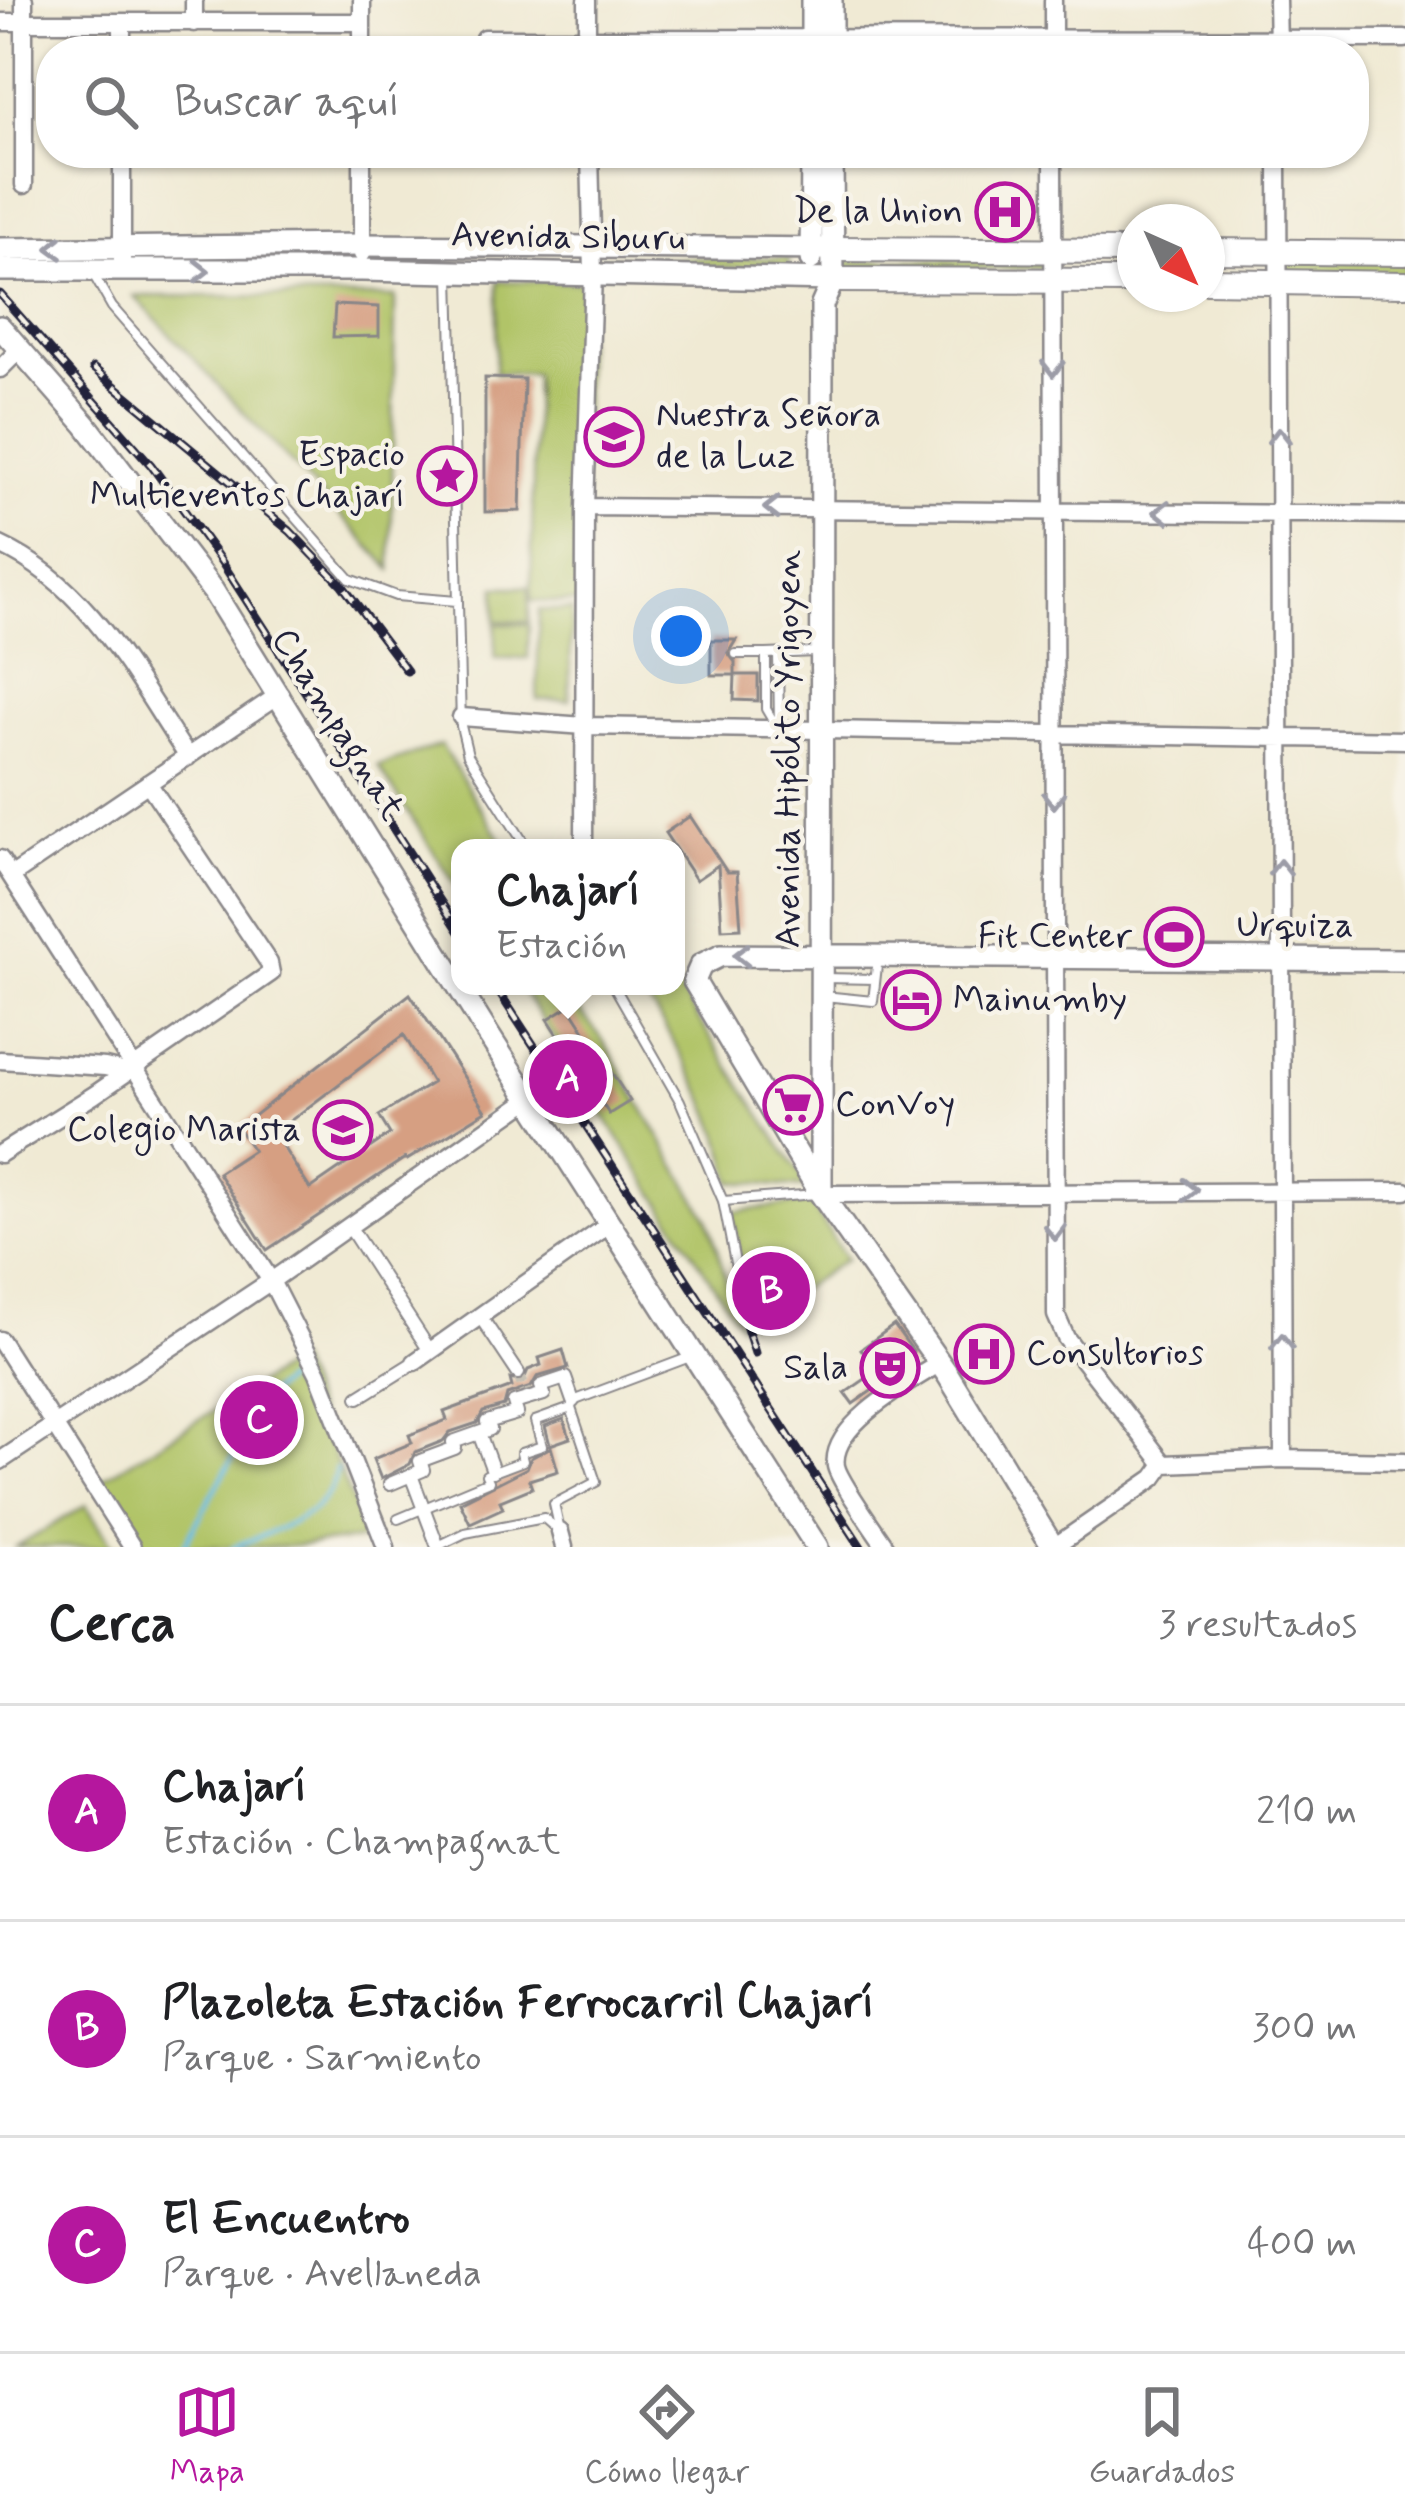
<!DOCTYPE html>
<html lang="es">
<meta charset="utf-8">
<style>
:root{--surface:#fff;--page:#f2f2f2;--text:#202124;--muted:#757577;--line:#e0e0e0;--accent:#b5179e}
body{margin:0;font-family:Mynerve,sans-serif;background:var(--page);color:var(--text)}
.compass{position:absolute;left:1117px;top:204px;width:108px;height:108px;border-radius:50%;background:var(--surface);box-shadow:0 3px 9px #0004;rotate:135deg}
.you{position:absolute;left:681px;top:636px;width:42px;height:42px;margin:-30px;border:9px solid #fff;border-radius:50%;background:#1a73e8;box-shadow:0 0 0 18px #1a73e833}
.badge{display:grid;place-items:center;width:78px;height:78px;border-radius:50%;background:var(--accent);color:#fff;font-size:39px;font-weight:700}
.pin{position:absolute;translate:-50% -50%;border:6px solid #fff;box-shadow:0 3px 12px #0006}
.popup{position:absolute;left:451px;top:839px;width:234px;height:156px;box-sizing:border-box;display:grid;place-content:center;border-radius:24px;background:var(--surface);filter:drop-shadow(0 3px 9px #0005);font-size:39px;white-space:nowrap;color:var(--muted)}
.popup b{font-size:45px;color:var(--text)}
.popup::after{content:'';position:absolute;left:50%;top:100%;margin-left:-24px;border:24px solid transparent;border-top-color:var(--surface)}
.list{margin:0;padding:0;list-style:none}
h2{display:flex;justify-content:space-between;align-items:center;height:156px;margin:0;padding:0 48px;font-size:51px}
h2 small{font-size:39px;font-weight:400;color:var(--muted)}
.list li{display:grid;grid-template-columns:78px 1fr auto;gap:36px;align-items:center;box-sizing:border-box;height:216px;padding:0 48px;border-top:3px solid var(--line)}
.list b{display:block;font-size:45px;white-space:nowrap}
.list p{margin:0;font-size:39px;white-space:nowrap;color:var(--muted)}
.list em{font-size:39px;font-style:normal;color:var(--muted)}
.icon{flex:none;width:66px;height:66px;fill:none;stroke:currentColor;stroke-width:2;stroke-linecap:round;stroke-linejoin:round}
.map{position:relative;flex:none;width:1405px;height:1547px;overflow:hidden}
.search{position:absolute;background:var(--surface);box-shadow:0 3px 9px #0004;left:36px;right:36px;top:36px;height:132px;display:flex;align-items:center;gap:30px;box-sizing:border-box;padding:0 42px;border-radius:48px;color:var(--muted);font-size:45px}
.sheet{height:804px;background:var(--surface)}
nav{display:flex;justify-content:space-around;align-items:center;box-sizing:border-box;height:168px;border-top:3px solid var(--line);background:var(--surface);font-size:33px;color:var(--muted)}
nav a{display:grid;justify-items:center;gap:6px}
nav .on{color:var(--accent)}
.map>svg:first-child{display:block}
.green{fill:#b1c468;stroke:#6a7352;stroke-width:3}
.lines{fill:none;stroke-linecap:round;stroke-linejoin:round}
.stream{stroke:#6cc0e8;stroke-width:4.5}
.building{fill:#d69f82;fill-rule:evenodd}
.pedestrian-tunnel{stroke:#c7c2b5;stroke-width:12;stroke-dasharray:12 6;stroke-linecap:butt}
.service-casing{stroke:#898688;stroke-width:12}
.pedestrian-casing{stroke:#898688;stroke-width:16}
.minor-casing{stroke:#898688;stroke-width:21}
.tertiary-casing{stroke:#898688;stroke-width:26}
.secondary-casing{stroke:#898688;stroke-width:28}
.service{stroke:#fff;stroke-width:8}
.pedestrian{stroke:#fff;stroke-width:12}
.minor{stroke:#fff;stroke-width:16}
.tertiary{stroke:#fff;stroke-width:21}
.secondary{stroke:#fff;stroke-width:24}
.rail-casing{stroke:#22223b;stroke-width:9}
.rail{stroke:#f7f3e8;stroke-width:4.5;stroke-dasharray:14;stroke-linecap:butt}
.oneway{stroke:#9c9ca7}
.labels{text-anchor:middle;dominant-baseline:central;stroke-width:9;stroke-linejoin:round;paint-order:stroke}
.poi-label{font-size:36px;fill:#22223b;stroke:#f7f3e8;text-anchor:end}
.street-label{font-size:36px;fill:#22223b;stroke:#f7f3e8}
</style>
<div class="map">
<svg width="1405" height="1547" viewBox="0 0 1405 1547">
<rect width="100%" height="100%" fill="#f7f3e8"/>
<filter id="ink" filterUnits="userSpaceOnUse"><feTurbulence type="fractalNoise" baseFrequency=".00833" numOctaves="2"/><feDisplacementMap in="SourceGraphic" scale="24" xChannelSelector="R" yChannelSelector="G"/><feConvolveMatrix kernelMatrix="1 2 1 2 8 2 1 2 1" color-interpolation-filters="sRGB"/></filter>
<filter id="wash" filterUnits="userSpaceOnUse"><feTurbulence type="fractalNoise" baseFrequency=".004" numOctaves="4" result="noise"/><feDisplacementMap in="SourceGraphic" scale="48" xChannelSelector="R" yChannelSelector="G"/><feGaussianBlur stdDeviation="2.7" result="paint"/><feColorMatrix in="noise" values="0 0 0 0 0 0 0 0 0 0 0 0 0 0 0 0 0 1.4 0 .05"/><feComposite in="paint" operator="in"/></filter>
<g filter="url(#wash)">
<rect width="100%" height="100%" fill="#f0ead4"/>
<path class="green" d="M603 258H789V268H602Z
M1287 259 1405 261V277L1286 275Z
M1049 260V268L838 269V261Z
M498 281 586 282 581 603 531 601 535 374 495 373Z
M134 296 395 297 391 569Z
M496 587H529V622L496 621Z
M539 610H572L569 700H537Z
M496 624H529L528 658H495Z
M441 745 506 848H460V892L378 766Z
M676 985 809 1188 732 1182C719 1109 678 1048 639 986Z
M520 986H559L601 1037 708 1219 740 1325Z
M810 1202 846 1259 750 1323 732 1212Z
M296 1360 367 1539 279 1547H141L101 1480Z
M86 1505 113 1547H17Z"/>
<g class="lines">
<path class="stream" d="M183 1547 269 1393 295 1373
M233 1547C270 1531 332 1517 336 1469"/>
</g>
<g id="blocks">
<path class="building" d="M335 305 379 307V336L333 337Z
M485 378 524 379 520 511 485 512Z
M711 640H736L728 653 735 662V675H711Z
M735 675H758V701L734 700Z
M690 816 727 872H737L741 928 722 929 718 865 696 880 665 833Z
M410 994 486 1111 407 1160 405 1158 267 1250 218 1173 253 1150 238 1128ZM404 1035 432 1083 379 1116 390 1134 310 1189 274 1133Z
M569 1006 630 1101 609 1114 548 1019Z
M800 1081V1118L779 1095Z
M894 1325 913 1351 911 1363 853 1404 845 1393 877 1371 861 1349Z
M991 1332 1007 1355 977 1375 961 1353Z
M563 1350 568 1368 537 1377 531 1387 507 1395 504 1406 483 1412 477 1423 450 1432 443 1441 415 1452 410 1464 381 1479 373 1459 412 1443 409 1435 447 1420 444 1412 512 1387 510 1379 523 1382 528 1370 541 1365 539 1358Z
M564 1419 570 1438 550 1445 545 1426Z
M551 1447 558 1471 529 1480 532 1488 500 1501 503 1508 470 1523 460 1502 527 1468 531 1458Z"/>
</g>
</g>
<g filter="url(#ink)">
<use href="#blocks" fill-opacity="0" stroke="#898688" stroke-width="3"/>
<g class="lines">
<path class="pedestrian-tunnel" d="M518 1373 527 1396"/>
<g class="service-casing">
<path id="service" d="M92 272 112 307 350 579 396 596 457 601
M450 274 461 726 468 755 527 848
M736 654H766
M778 654 779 729
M776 726 766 709V654L816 652
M823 978 875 979
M614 986 680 1101 723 1201 746 1319
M824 996 873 1001 878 957
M723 1201 817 1194
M398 1519 489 1481 486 1475 523 1461 521 1453 542 1446 535 1421 571 1408
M560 1531 554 1504 596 1482 571 1408 573 1401 690 1357
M438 1546 465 1533 544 1518 559 1531"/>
</g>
<g class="pedestrian-casing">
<path id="pedestrian" d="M349 1226 430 1351
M480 1316 518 1373
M359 1397 415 1362
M479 1433 493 1471
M411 1475 438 1547
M390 1484 423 1470 420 1461 455 1448 453 1442 490 1429 487 1422 517 1413 514 1403 544 1394 541 1386 565 1378 573 1401"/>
</g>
<g class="minor-casing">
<path id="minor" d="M24 0V185
M587 0V51
M1053 0V47
M1277 0 1278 47
M0 22H362
M194 23V0
M484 38 1405 39
M122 51V23
M362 51V0
M122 153V271
M1053 153 1056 1315 1066 1338 1164 1464
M1278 153 1283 1459
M362 254V153
M0 369 19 350
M585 507 1405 515
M0 545C90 586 135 678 188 757
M461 717 585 726 1405 740
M584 848 585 507 593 274 590 153
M0 859 271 1281 318 1373 386 1547
M11 876 280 694
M0 1060 105 1067 126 1072
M0 1154 94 1095 271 973 269 963 148 783
M821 1194 1405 1191
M0 1340 132 1547
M415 1362 610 1224
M0 1461 271 1281 530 1099
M560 1532 564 1547
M886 1547C875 1530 839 1481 836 1466 829 1425 911 1381 940 1363
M1054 1547 1154 1478 1164 1464 1283 1459 1405 1461"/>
</g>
<g class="tertiary-casing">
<path id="tertiary" d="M831 0V51
M812 51V0
M0 249 362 245 832 249
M811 259 812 153
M0 270H361L833 280
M0 327 86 425 213 591 486 1031 817 1547
M821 1193 822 305 833 280 832 153
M1053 1547 948 1375 821 1194 694 981 701 965 721 955 1405 960"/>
</g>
<g class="secondary-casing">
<path id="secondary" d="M832 249 1135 251
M1207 251 1405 253
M833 280 1135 281
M1207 281 1405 284"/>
</g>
<use href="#service" class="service"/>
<use href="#pedestrian" class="pedestrian"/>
<use href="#minor" class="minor"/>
<use href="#tertiary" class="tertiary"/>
<use href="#secondary" class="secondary"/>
<g class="rail-casing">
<path id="rail" d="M0 294 151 465 221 561 460 932
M93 368 290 531 342 585 407 671
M495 986 861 1547
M732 1282 755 1353"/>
</g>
<use href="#rail" class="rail"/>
</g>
<defs><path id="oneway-chevron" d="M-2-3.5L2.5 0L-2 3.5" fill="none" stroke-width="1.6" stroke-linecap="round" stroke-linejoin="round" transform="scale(3)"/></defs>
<g class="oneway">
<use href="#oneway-chevron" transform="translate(55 248) rotate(178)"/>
<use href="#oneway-chevron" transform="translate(201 271)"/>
<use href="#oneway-chevron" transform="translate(1053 368) rotate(90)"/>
<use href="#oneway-chevron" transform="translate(1279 436) rotate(-90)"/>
<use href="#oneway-chevron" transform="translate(772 508) rotate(-180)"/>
<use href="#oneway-chevron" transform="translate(1162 512) rotate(-179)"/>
<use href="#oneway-chevron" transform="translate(1054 800) rotate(90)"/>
<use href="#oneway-chevron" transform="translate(1280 868) rotate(-90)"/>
<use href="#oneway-chevron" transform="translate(742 955) rotate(-180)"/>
<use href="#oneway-chevron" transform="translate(1190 1190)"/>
<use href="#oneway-chevron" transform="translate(1055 1232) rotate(89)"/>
<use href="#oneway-chevron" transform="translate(1282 1342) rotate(-90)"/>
</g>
</g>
<defs>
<g id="hospital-ring" transform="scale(3)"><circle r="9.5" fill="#f7f3e8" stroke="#b5179e" stroke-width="1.5"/><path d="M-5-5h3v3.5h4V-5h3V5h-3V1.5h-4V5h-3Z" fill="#b5179e"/></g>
<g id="school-ring" transform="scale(3)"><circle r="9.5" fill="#f7f3e8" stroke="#b5179e" stroke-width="1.5"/><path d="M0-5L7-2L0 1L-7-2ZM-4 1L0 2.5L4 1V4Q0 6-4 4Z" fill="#b5179e"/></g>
<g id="sight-ring" transform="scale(3)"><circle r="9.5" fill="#f7f3e8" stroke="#b5179e" stroke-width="1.5"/><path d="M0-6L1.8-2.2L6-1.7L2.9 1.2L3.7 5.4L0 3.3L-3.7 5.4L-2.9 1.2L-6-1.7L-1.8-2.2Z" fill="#b5179e"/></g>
<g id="stadium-ring" transform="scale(3)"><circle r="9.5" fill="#f7f3e8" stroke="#b5179e" stroke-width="1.5"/><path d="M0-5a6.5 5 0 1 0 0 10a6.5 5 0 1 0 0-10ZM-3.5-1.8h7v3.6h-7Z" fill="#b5179e"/></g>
<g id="hotel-ring" transform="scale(3)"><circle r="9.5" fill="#f7f3e8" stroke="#b5179e" stroke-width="1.5"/><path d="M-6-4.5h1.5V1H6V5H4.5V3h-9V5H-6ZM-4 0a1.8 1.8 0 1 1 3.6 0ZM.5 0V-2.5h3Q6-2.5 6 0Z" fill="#b5179e"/></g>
<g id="supermarket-ring" transform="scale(3)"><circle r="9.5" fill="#f7f3e8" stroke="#b5179e" stroke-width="1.5"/><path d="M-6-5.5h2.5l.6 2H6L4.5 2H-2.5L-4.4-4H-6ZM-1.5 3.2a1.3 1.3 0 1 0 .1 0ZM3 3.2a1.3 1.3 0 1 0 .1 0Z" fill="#b5179e"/></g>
<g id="theatre-ring" transform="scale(3)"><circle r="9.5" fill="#f7f3e8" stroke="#b5179e" stroke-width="1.5"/><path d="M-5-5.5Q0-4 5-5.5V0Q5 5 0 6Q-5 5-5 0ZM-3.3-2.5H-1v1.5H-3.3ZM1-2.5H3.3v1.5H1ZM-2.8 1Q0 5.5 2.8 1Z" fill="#b5179e"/></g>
</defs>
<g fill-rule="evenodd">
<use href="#hospital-ring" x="1005" y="212"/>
<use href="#school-ring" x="614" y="437"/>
<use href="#sight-ring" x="447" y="476"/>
<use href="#stadium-ring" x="1174" y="937"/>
<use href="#hotel-ring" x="911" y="1000"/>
<use href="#supermarket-ring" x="793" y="1105"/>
<use href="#school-ring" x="343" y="1130"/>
<use href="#hospital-ring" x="984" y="1354"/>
<use href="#theatre-ring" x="890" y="1368"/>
</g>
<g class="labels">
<g class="poi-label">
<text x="963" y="212">De la Union</text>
<text x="656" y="416" text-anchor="start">Nuestra Señora<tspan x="656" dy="41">de la Luz</tspan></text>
<text x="405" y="455">Espacio<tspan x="405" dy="41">Multieventos Chajarí</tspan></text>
<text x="1132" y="937">Fit Center</text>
<text x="953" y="1000" text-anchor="start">Mainumby</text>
<text x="835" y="1105" text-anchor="start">ConVoy</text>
<text x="301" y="1130">Colegio Marista</text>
<text x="1026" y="1354" text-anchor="start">Consultorios</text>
<text x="848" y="1368">Sala</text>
</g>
<g class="street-label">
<text transform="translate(568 238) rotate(1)">Avenida Siburu</text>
<text transform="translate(337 725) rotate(58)">Champagnat</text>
<text transform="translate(789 749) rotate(-90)">Avenida Hipólito Yrigoyen</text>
<text x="1295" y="926">Urquiza</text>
</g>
</g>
</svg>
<svg class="compass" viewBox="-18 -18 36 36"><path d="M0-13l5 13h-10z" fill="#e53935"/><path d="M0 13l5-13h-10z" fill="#757577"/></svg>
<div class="you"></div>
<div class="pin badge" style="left:568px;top:1079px">A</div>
<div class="popup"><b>Chajarí</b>Estación</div>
<div class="pin badge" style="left:771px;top:1291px">B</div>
<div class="pin badge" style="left:259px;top:1420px">C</div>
<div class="search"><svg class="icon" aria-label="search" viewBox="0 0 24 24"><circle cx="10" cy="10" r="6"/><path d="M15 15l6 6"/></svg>Buscar aquí</div>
</div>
<section class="sheet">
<h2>Cerca<small>3 resultados</small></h2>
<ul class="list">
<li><span class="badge">A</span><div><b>Chajarí</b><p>Estación · Champagnat</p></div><em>210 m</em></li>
<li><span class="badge">B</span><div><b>Plazoleta Estación Ferrocarril Chajarí</b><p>Parque · Sarmiento</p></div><em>300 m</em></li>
<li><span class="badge">C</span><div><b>El Encuentro</b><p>Parque · Avellaneda</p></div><em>400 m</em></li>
</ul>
</section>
<nav>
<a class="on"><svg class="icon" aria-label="map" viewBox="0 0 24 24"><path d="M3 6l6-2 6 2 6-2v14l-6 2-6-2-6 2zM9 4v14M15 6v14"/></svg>Mapa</a>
<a><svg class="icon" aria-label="directions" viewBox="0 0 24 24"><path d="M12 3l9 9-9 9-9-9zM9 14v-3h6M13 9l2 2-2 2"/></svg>Cómo llegar</a>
<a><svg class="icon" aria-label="saved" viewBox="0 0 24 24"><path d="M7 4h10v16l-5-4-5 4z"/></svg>Guardados</a>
</nav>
